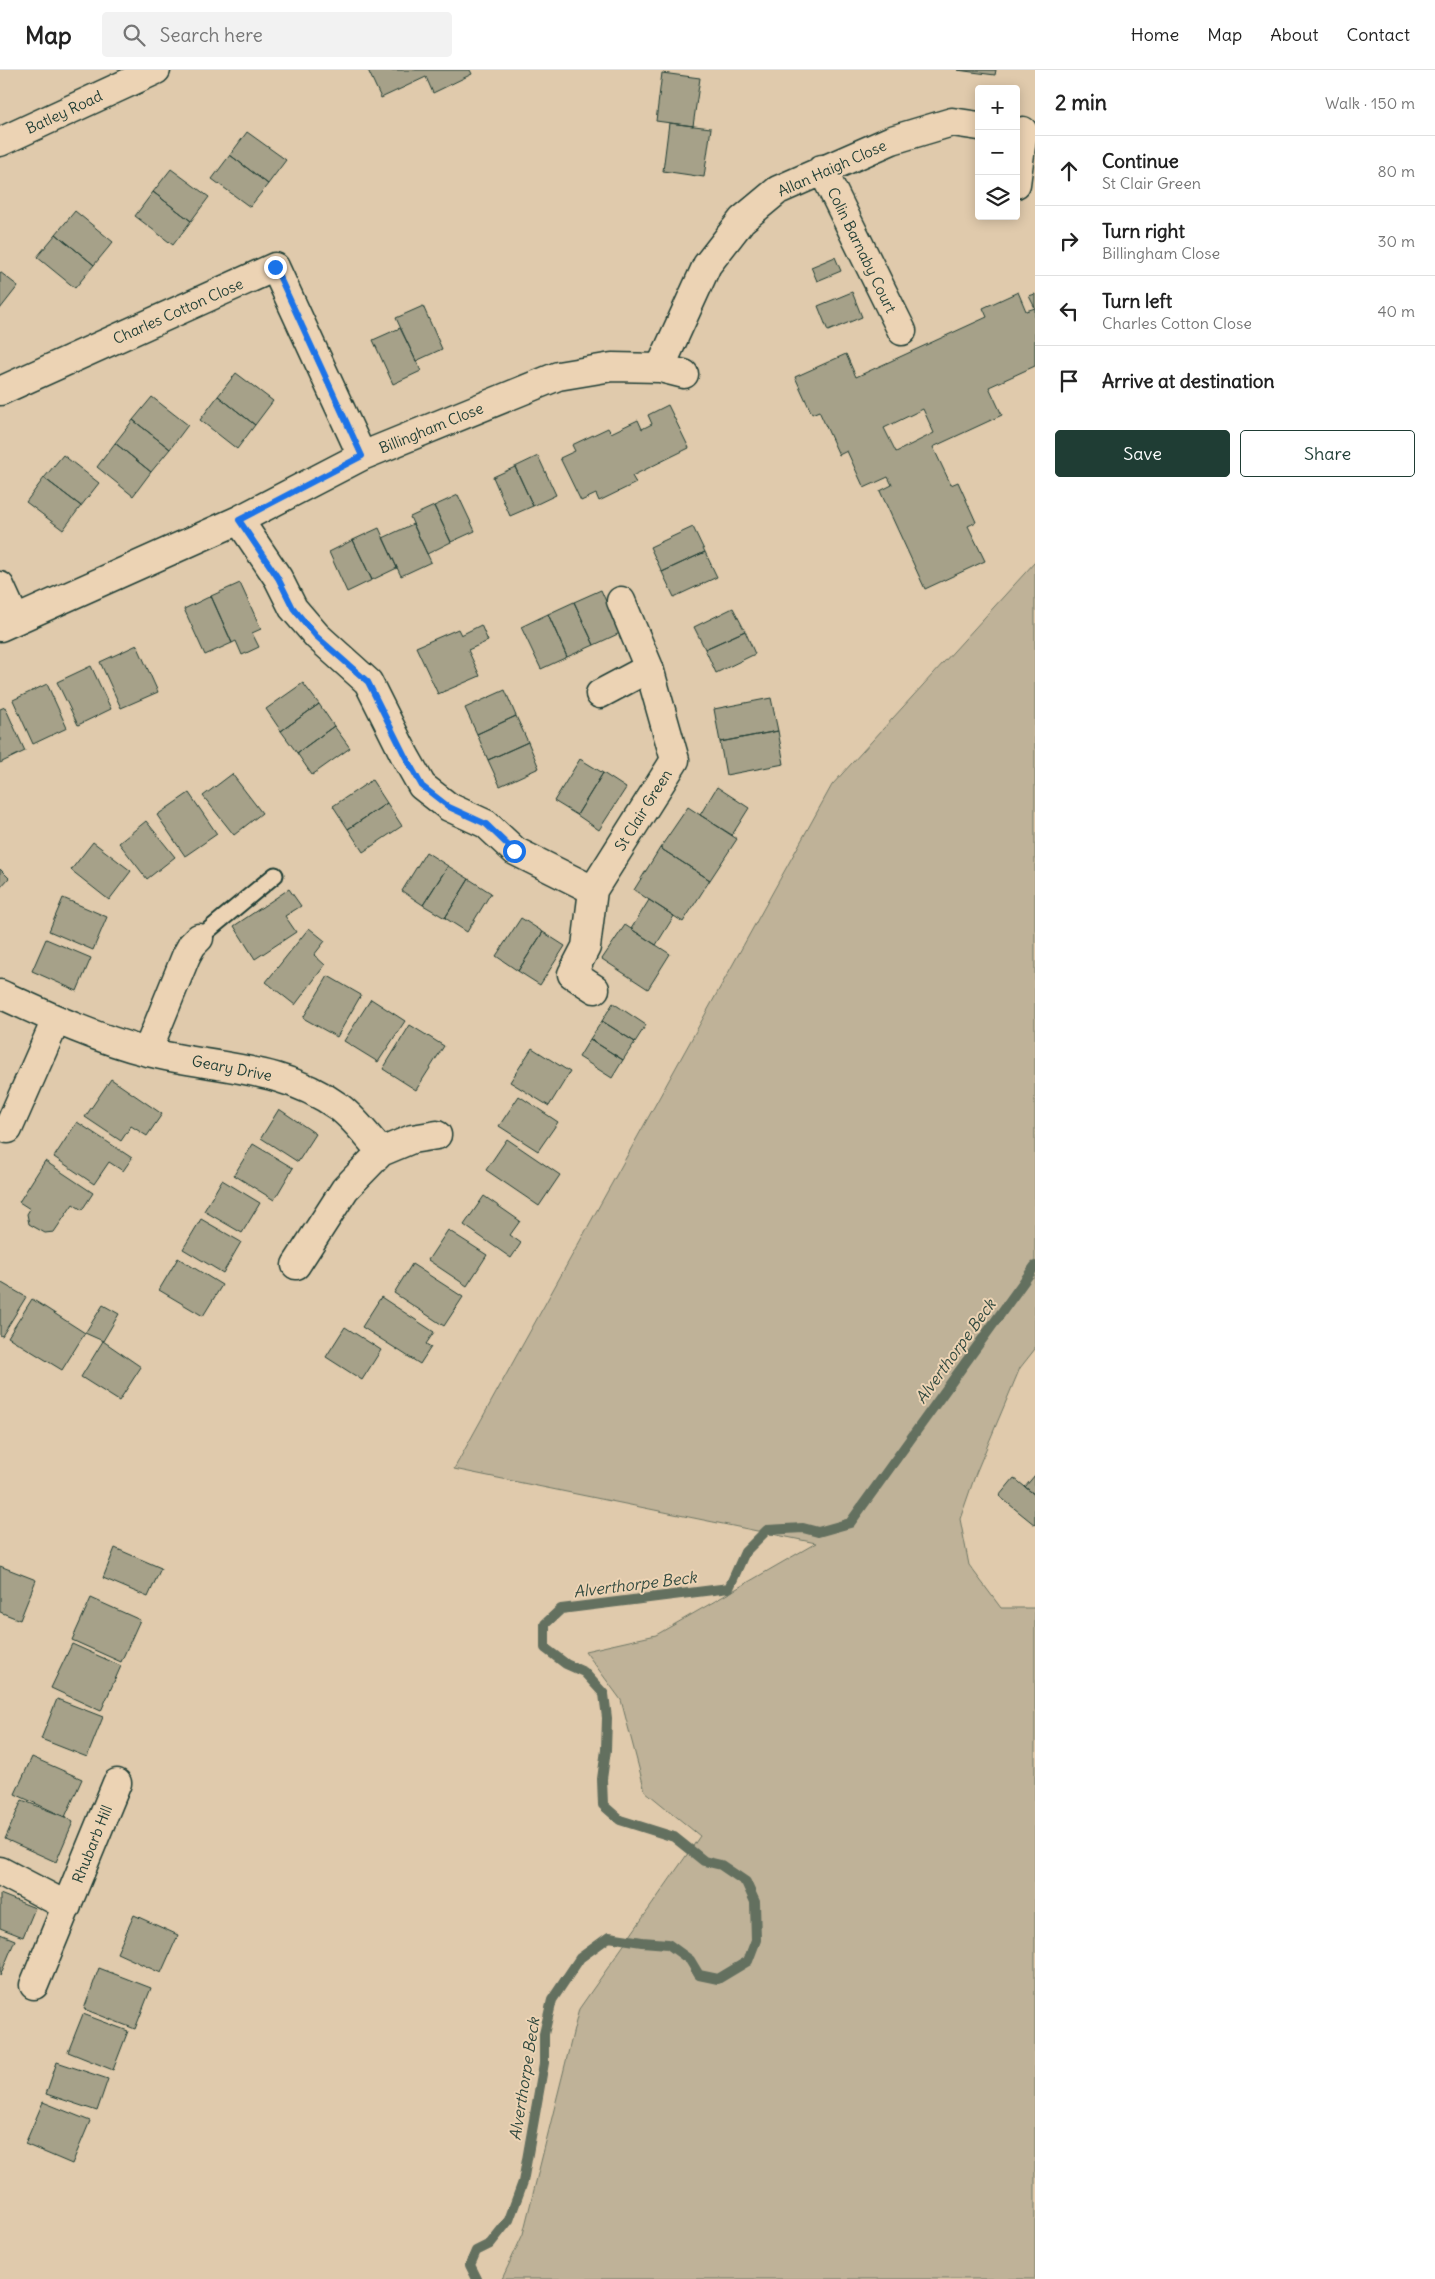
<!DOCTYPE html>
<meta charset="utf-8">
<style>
:root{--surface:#fff;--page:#f2f2f2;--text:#222;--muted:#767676;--line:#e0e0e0;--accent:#1f3d34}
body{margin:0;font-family:Delius,sans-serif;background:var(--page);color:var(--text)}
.controls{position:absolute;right:15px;top:15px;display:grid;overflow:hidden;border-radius:5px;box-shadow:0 2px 12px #0003}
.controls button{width:45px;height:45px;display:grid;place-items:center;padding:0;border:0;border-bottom:1px solid var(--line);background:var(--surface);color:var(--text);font:25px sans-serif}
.stop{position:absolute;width:15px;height:15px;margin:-11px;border:4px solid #1a73e8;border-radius:50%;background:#fff}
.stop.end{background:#1a73e8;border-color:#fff;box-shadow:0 1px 5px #0008}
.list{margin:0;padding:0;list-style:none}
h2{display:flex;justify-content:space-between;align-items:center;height:65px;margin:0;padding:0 20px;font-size:21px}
h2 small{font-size:16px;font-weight:400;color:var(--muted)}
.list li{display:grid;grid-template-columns:32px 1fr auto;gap:15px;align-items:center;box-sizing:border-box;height:70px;padding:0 20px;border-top:1px solid var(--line)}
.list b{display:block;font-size:19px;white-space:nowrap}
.list p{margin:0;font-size:16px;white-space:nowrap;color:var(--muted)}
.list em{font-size:16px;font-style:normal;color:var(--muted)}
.actions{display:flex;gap:10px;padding:15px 20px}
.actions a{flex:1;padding:11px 0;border:1px solid var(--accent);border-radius:5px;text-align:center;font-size:18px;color:var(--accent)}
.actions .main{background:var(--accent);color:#fff}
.icon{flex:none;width:28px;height:28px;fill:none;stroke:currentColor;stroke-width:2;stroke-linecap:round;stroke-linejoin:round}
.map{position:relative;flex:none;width:1035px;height:2209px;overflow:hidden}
header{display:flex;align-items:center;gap:30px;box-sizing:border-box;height:70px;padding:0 25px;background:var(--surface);border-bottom:1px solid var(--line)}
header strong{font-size:24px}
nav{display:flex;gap:28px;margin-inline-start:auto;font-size:18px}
.search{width:350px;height:45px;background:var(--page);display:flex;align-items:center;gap:12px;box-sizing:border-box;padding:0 18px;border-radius:5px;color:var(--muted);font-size:19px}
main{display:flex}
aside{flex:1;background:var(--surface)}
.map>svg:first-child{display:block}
.green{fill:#bfb298;stroke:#6f7866}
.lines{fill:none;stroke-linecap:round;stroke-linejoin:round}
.stream{stroke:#636f5f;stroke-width:10}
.building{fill:#a6a189;stroke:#1f3d34;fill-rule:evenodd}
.service-casing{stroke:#1f3d34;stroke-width:19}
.minor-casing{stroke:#1f3d34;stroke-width:31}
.tertiary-casing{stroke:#1f3d34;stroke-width:31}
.service{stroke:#ecd3b4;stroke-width:15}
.minor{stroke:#ecd3b4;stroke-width:28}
.tertiary{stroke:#ecd3b4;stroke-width:28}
.route{stroke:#1a73e8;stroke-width:6}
.labels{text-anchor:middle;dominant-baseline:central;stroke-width:4;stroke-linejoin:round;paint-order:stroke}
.street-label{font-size:15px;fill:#1f3d34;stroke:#ecd3b4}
.water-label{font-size:16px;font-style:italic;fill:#30493f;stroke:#ecd3b4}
</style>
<header>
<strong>Map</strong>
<div class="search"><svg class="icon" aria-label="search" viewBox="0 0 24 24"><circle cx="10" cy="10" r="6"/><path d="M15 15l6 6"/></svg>Search here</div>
<nav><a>Home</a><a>Map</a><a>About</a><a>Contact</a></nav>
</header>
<main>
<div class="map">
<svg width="1035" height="2209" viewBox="0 0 1035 2209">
<rect width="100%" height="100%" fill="#e0caac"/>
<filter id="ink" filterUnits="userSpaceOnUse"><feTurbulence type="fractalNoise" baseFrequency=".02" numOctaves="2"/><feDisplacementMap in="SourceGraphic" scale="10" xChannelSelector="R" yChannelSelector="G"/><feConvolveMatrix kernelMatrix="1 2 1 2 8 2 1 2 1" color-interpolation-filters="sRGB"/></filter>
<g filter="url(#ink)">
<path class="green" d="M1035 492V1279L1020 1298 976 1403 960 1449 969 1495 1001 1538H1035V2209H502L523 2164 579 1939 700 1766 645 1721 621 1630 585 1581 656 1565 816 1473 454 1399 832 715Z"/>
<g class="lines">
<path class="stream" d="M477 2209 470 2195 476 2181 490 2174 509 2150 523 2112 544 1993V1964L552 1930 580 1888 609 1867 642 1872 668 1874 690 1890 699 1905 718 1909 748 1891 756 1870 755 1832 746 1812 721 1795 704 1791 674 1767 620 1750 603 1735 602 1709 606 1680 607 1648 604 1624 584 1602 566 1594 545 1578V1554L561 1539 729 1518 745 1482 767 1460 803 1458 818 1462 850 1453 1035 1196"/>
</g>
<path class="building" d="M368 0H470L472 4 433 23 426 7 381 28Z
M957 0H996L995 5Z
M662 3 700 8 693 56 656 51Z
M669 53 711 58 704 107 663 101Z
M247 62 286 90 268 114 230 85Z
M230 85 268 114 250 137 212 109Z
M171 99 209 127 191 151 153 122Z
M153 122 191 151 173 175 135 146Z
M75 141 113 172 94 195 56 164Z
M56 164 94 195 75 218 37 187Z
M835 187 841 201 817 211 811 197Z
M0 202 18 216 0 239Z
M852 222 862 247 828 261 818 236Z
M1018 222 1026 241 1035 238 1029 226 1035 224V296L989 317 1002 345 933 377 951 415 958 412 976 452 968 456 985 491 925 519 880 421 892 415 888 407 864 418 847 381 839 385 819 341 812 344 795 307 846 284 856 307 987 247 983 238ZM923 339 934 363 896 382 884 358Z
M423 236 442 279 416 291 396 248Z
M400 258 421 301 393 314 373 270Z
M236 303 273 331 255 355 218 326Z
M218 326 255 355 237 379 200 350Z
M152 327 188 355 170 379 133 350Z
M668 335 689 378 632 406 636 413 599 431 596 424 581 431 560 388 575 381 572 375 608 358 611 363 638 350 642 359 652 354 648 345Z
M133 350 170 379 151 402 115 373Z
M115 373 151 402 133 426 97 397Z
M63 385 99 413 81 436 44 408Z
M538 386 556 425 533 436 515 397Z
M515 397 533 436 510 446 493 407Z
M44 408 81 436 63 460 26 432Z
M458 425 475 461 451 472 434 436Z
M434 436 451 472 427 484 410 447Z
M413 454 431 492 401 506 383 468Z
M693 457 705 482 662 502 650 477Z
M379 458 397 498 372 510 353 470Z
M353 470 372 510 347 522 329 482Z
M705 482 717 507 674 527 662 502Z
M240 513 261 559 252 563 259 577 242 585 236 571 232 573 211 526Z
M601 520 620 563 594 575 574 532Z
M211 526 232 573 205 585 184 539Z
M574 532 594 575 567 587 548 544Z
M733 538 745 561 705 579 694 557Z
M548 544 567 587 541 599 521 557Z
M481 555 488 571 468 580 480 606 438 624 416 577 458 559 461 565Z
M745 561 755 584 716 603 705 579Z
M137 575 158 622 121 638 100 592Z
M91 596 111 639 78 655 57 612Z
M303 613 319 634 281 661 266 639Z
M47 614 67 658 33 674 13 630Z
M505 620 516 646 477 664 465 638Z
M771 628 778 661 720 672 714 639Z
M319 634 334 656 297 683 281 661Z
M5 637 25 681 0 693V639Z
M516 646 528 672 488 690 477 664Z
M334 656 350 678 312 705 297 683Z
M778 661 784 694 726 705 720 672Z
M528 672 539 698 500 716 488 690Z
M580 689 603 703 577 745 554 731Z
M603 703 626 718 599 760 577 745Z
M232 704 262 743 234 765 203 726Z
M372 710 387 733 348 759 333 736Z
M717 717 749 738 732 765 700 745Z
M189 723 217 764 185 786 157 745Z
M387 733 402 756 363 782 348 759Z
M688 737 737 769 710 810 660 778Z
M146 751 175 787 147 809 119 773Z
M93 772 131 801 109 830 71 800Z
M660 778 710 810 683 852 634 820Z
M426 782 448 796 423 835 402 821Z
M448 796 469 809 445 848 423 835Z
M0 799 9 808 0 818Z
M469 809 491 823 467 862 445 848Z
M289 819 301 836 285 846 296 862 255 889 234 856Z
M63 828 107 847 93 880 49 861Z
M649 830 674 846 656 875 631 859Z
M521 848 543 862 518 901 496 886Z
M625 855 670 884 648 919 602 889Z
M309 858 325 871 314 885 325 895 295 935 266 912Z
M543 862 565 876 540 915 518 901Z
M46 869 91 888 77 921 32 901Z
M328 906 361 925 337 967 303 948Z
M371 929 405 951 378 992 344 971Z
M613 933 646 955 635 972 602 951Z
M602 951 635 972 623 990 590 969Z
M410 955 444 976 416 1020 383 999Z
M590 969 623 990 612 1008 579 987Z
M532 978 570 1002 549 1036 510 1012Z
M111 1009 162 1044 147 1066 131 1056 121 1071 85 1047Z
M519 1026 558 1052 538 1081 499 1056Z
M279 1039 316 1064 298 1092 261 1068Z
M77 1052 132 1088 123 1101 109 1092 94 1114 54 1087Z
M507 1069 560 1105 539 1136 486 1100Z
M253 1074 293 1098 274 1130 234 1105Z
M45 1091 93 1123 82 1140 73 1134 54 1162 45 1163 29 1154 27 1144 30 1139 19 1132Z
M222 1110 260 1133 242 1163 204 1141Z
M484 1126 520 1151 510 1165 521 1173 511 1188 464 1155Z
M201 1149 241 1172 223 1203 183 1179Z
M448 1160 487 1185 467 1216 428 1190Z
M178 1188 222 1215 203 1246 159 1220Z
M412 1194 463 1227 444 1256 394 1223Z
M0 1212 26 1227 2 1266 0 1265Z
M381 1227 434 1262 426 1274 431 1277 420 1294 362 1257Z
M32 1229 85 1263 62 1300 8 1267Z
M103 1235 119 1244 103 1271 85 1263Z
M345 1257 381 1280 362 1310 326 1287Z
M103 1271 141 1297 119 1331 81 1307Z
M1035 1405V1425L1025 1417Z
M1014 1408 1035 1425V1455L999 1426Z
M115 1478 161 1498 148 1527 103 1508Z
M0 1496 36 1510 20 1550 0 1542Z
M91 1528 140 1550 121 1592 72 1570Z
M72 1574 121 1596 101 1641 51 1618Z
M57 1629 103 1647 87 1687 41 1669Z
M32 1687 82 1709 65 1747 15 1724Z
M22 1730 65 1747 73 1752 56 1792 5 1769Z
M0 1824 35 1838 23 1867 0 1858Z
M134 1845 178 1865 161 1903 117 1883Z
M0 1864 15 1870 0 1906Z
M99 1898 151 1918 135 1959 84 1939Z
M83 1944 128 1961 113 2000 68 1982Z
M57 1992 108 2009 97 2041 46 2024Z
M43 2032 90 2051 72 2094 25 2074Z"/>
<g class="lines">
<g class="service-casing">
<path id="service" d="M199 868 275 805"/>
</g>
<g class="minor-casing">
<path id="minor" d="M822 99 902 261
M1016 114 1023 61
M660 298 707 195 742 150 778 120 892 70 952 52 979 56
M0 321 275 197 362 386
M239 450 278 508 293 538 317 566 368 612 405 686 422 716 449 737 486 754 515 781 593 820
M0 516 15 549
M0 557 239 450 362 386 558 306 612 297 660 298 684 304
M600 624 649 598
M595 919 572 904 586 877 593 820 675 690 649 598 621 531
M0 924C48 946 97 969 148 982 215 999 281 995 339 1037 355 1049 368 1067 381 1082
M147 982 186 886 192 875 199 868
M8 1059 56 950
M296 1195 345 1119 381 1082 412 1069 437 1065
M0 1801 67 1836
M34 1915 117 1713"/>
</g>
<g class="tertiary-casing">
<path id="tertiary" d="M0 72 156 0"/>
</g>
<use href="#service" class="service"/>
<use href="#minor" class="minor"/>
<use href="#tertiary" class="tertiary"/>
</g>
</g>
<g class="lines" filter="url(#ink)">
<path class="route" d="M275 197 362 386 239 450 278 508 293 538 316 566 368 612 405 686 422 716 449 737 486 754 514 781"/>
</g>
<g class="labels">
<g class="street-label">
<text transform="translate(64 42) rotate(-25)">Batley Road</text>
<text transform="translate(832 98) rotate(-24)">Allan Haigh Close</text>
<text transform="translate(862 180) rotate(64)">Colin Barnaby Court</text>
<text transform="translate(178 241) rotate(-24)">Charles Cotton Close</text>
<text transform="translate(431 358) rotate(-22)">Billingham Close</text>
<text transform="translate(643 740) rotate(-58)">St Clair Green</text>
<text transform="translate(232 998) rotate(11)">Geary Drive</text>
<text transform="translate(92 1774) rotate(-68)">Rhubarb Hill</text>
</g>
<g class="water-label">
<text transform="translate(955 1281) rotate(-54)">Alverthorpe Beck</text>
<text transform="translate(635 1514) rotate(-7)">Alverthorpe Beck</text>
<text transform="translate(524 2009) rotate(-81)">Alverthorpe Beck</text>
</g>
</g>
</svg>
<div class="controls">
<button>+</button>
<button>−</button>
<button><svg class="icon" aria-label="layers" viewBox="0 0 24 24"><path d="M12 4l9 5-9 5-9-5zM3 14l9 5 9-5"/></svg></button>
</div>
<div class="stop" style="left:514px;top:781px"></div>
<div class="stop end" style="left:275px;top:197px"></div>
</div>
<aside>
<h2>2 min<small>Walk · 150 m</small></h2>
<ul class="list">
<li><svg class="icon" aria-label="ahead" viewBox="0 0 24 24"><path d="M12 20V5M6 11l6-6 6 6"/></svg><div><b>Continue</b><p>St Clair Green</p></div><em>80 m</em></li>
<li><svg class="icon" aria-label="right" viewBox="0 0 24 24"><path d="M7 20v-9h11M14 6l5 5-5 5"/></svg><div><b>Turn right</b><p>Billingham Close</p></div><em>30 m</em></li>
<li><svg class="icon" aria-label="left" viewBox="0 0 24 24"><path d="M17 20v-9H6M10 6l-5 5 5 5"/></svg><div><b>Turn left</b><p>Charles Cotton Close</p></div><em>40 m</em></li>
<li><svg class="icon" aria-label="arrive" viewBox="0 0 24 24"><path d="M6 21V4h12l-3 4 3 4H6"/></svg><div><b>Arrive at destination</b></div></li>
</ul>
<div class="actions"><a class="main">Save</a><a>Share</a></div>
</aside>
</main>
